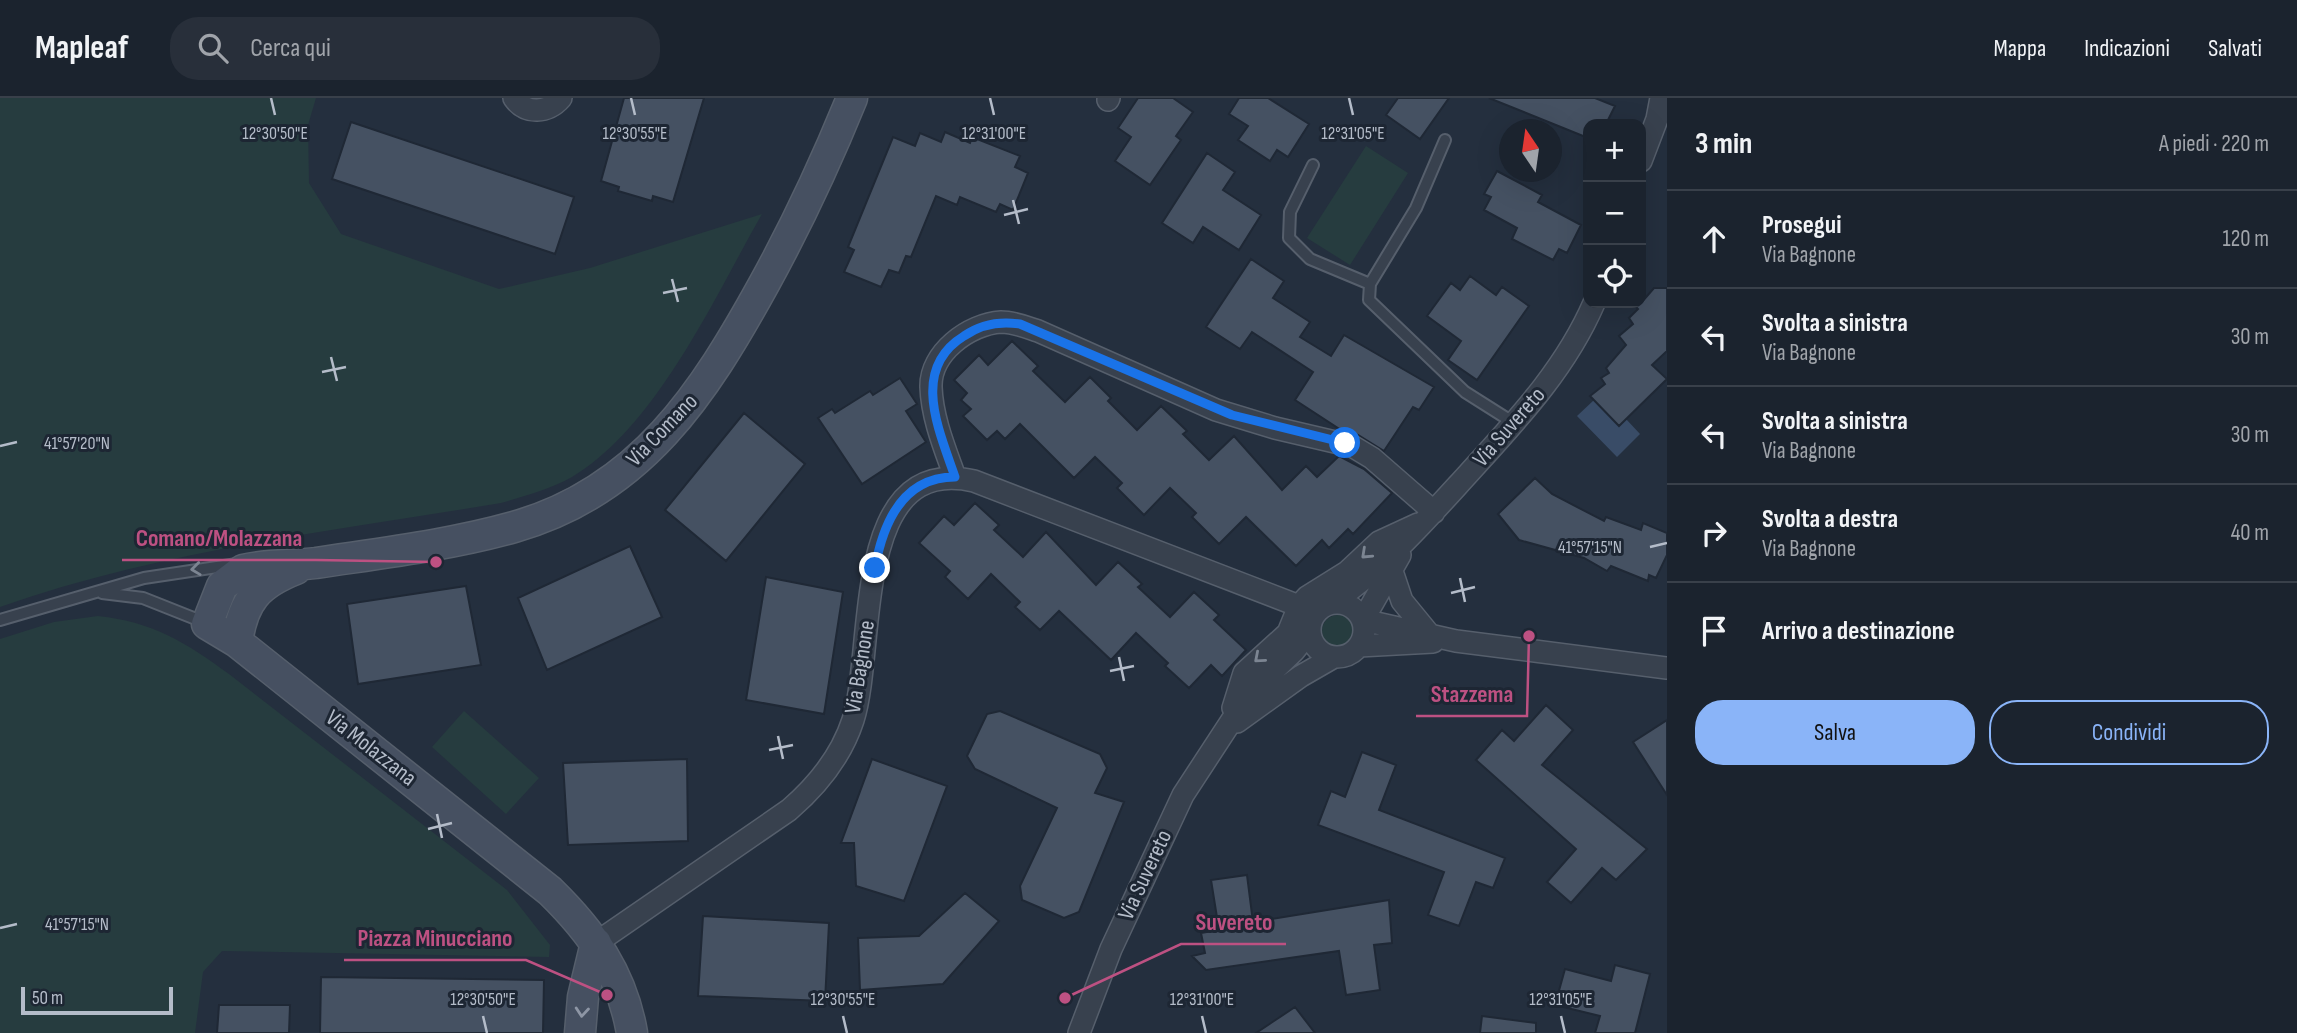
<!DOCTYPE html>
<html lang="it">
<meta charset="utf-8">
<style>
:root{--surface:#1b232e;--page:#282f3a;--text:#f1f3f6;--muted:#a0a4aa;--line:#39404a;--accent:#8ab4f8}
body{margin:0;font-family:"Sofia Sans Condensed",sans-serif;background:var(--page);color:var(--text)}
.controls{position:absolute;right:21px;top:21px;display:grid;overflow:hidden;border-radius:14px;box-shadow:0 7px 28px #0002}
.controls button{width:63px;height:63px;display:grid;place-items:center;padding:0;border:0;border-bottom:2px solid var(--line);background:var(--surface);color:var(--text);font:35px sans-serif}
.compass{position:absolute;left:1499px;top:21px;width:63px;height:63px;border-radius:50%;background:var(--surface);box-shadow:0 7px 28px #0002;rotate:347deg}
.scale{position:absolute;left:21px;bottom:18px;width:152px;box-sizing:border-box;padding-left:7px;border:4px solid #b4bcc9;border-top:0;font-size:19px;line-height:24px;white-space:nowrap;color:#b4bcc9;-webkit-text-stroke:5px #1d2633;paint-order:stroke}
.stop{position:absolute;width:21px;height:21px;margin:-16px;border:5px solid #1a73e8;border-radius:50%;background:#fff}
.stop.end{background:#1a73e8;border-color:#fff;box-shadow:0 2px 7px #0008}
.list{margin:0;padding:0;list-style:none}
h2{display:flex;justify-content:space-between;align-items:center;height:91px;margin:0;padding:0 28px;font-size:30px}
h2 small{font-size:23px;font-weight:400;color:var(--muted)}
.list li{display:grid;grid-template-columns:46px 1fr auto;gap:21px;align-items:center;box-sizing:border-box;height:98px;padding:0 28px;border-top:2px solid var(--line)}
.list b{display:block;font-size:26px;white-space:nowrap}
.list p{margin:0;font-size:23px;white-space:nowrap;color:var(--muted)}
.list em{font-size:23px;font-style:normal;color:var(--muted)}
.actions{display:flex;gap:14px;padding:21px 28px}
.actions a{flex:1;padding:16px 0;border:2px solid var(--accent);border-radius:28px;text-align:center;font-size:24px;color:var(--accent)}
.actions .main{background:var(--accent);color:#111}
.icon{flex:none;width:38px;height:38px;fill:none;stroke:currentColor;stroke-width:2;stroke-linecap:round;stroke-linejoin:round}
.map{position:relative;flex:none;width:1667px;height:935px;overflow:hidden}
header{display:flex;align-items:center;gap:42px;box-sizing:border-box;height:98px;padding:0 35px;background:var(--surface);border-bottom:2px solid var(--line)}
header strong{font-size:33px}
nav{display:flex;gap:38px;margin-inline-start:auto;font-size:24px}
.search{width:490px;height:63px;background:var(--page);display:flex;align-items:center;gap:18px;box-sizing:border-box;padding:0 24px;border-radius:28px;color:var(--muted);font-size:26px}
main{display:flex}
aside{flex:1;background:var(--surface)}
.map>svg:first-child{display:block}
.green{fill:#263c3f}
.water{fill:#394c67}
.building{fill:#455162;stroke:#1f2835;stroke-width:2}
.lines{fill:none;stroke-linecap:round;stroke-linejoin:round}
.lane-casing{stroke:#565f6c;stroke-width:14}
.street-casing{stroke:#565f6c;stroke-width:24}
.secondary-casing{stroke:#565f6c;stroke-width:33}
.lane{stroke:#38414e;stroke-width:10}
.street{stroke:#38414e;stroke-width:21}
.secondary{stroke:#465061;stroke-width:30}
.oneway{stroke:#7c8592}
.oneway2{stroke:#8e96a5}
.route{stroke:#1a73e8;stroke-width:9}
.ticks{fill:none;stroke:#b4bcc9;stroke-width:2.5}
.labels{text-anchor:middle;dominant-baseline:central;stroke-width:6;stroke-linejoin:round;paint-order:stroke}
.street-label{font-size:23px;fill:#b4bcc9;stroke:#1d2633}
.ticks-label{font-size:18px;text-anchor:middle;fill:#b4bcc9;stroke:#1d2633;stroke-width:6;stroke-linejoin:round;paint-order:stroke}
.leader{fill:none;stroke:#bd5182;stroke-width:2.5}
.callout-dot{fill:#bd5182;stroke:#1d2633;stroke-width:2.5}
.callout-label{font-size:24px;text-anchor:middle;font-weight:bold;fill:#bd5182;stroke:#1d2633;stroke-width:6;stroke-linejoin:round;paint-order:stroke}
</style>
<header>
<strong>Mapleaf</strong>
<div class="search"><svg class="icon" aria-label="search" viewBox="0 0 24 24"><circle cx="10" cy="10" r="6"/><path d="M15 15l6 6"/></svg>Cerca qui</div>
<nav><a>Mappa</a><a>Indicazioni</a><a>Salvati</a></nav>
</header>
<main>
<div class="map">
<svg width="1667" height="935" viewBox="0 0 1667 935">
<rect width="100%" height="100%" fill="#242f3e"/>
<path class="green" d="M0 0H316L308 27 309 85 341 136 499 191 590 170 762 116C714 200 657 328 572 379 550 391 525 398 501 405 334 433 160 452 0 509Z
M1366 48 1408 75 1350 167 1307 140Z
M1322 533a16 16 0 1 1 32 0a16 16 0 1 1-32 0Z
M98 518C153 524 185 544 229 576L507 792 550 847 549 859 222 853 203 874 195 935H0V541L54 524Z
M464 613 539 680 506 716 432 649Z"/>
<path class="water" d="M1594 302 1619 328 1626 321 1640 336 1617 359 1577 318Z"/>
<path class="building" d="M624 0H704L673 104 653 98 652 103 618 93 619 89 601 83Z
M1138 0H1173L1193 14 1176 38 1181 42 1150 87 1115 63 1131 39 1118 30Z
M1239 0H1268L1309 26 1288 59 1277 52 1270 63 1238 42 1248 28 1229 16Z
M1398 0H1449L1420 41 1386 17Z
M1489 0H1595L1615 8 1606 26H1588V40Z
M351 24 574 99 555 156 332 81Z
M945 34 970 45 972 39 1020 58 1015 69 1028 75 1013 112 1000 106 996 114 960 99 957 107 936 98 911 159 906 158 899 175 889 172 881 189 844 174 854 152 848 149 893 39 915 48 920 35 941 44Z
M1207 55 1235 74 1223 92 1261 117 1239 152 1203 129 1193 145 1162 125Z
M1497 73 1542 97 1538 104 1581 127 1567 155 1559 151 1553 162 1512 141 1517 130 1484 112 1491 99 1484 96Z
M1251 161 1284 183 1273 200 1310 224 1300 239 1331 258 1344 237 1434 289 1419 312 1413 309 1384 353 1358 337 1341 332 1295 302 1313 274 1252 234 1240 251 1206 229Z
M1470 178 1496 197 1502 189 1529 208 1477 282 1448 262 1461 243 1427 218 1451 185 1460 192Z
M1654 190H1667V253L1652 267 1667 281 1619 328 1590 298 1605 286 1601 280 1609 275 1606 270 1626 247 1619 238 1633 226 1629 220 1638 211 1634 207 1641 205Z
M1012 243 1038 268 1033 273 1065 304 1090 279 1111 300 1108 303 1137 332 1161 308 1187 333 1183 336 1209 362 1234 338 1282 392 1306 368 1317 379 1339 358 1364 371 1392 395 1353 436 1348 431 1329 450 1322 442 1296 468 1246 419 1219 446 1192 419 1196 415 1170 390 1144 417 1117 390 1122 385 1095 359 1074 380 1020 326 1005 341 997 333 987 342 963 318 971 311 961 302 967 295 954 282 979 257 988 267Z
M900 280 917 306 906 313 926 344 862 386 818 320 832 311 835 315 870 293 873 297Z
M744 315 805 366 726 463 665 412Z
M1535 380 1552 396 1604 423 1606 419 1641 432 1643 425 1667 435V457L1656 480 1649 477 1648 483 1611 468 1607 473 1584 460 1519 442 1498 416Z
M975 405 999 427 994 432 1023 459 1046 434 1096 487 1118 464 1142 486 1138 489 1170 519 1194 494 1219 517 1214 522 1246 552 1222 578 1211 567 1189 590 1165 568 1168 565 1136 535 1111 562 1059 513 1040 532 1015 509 1020 504 991 476 968 501 945 479 950 473 919 445 944 418 954 427Z
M630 448 662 519 547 572 518 500Z
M766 479 843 494 824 616 746 602Z
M466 488 481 567 358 586 347 506Z
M1546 607 1573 632 1542 667 1647 751 1616 782 1602 770 1571 805 1547 784 1576 751 1476 662 1502 632 1514 643Z
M1000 613 1100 656 1107 670 1095 695 1124 704 1079 814 1064 820 1022 802 1020 788 1057 710 975 671 967 658 987 616Z
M1667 622V697L1633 644Z
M1362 654 1396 667 1379 712 1505 760 1493 790 1476 784 1459 828 1428 817 1444 774 1318 727 1331 693 1345 699Z
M687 661 688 743 568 747 563 665Z
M872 661 947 688 904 803 856 788 854 745H841Z
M1247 777 1253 824 1389 802 1392 845 1374 847 1380 892 1346 897 1339 853 1206 872 1192 858 1205 855 1201 835 1219 832 1211 782Z
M965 795 999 823 943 886 860 892 858 840 919 838Z
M703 818 829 825 825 903 698 898Z
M1615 867 1650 876 1635 935H1595L1600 918 1555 907 1565 871 1611 883Z
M321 879 544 882 543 935H320Z
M219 907H290L289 935H217Z
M1295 909 1315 935H1256Z
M1482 918 1536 925V935H1480Z"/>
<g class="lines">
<g class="lane-casing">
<path id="lane" d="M1445 42 1416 110 1370 186 1369 202 1465 294 1514 325
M1313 67 1290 114 1289 140 1310 161 1370 186
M102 495 143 500 206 525
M0 522 144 480 237 466"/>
</g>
<g class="street-casing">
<path id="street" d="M514 0C526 17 548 15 561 0
M1108 2 1109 0
M1641 63 1657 21 1661 0
M955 379C945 351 932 320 931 289 930 255 969 226 1001 224 1014 224 1026 229 1038 233L1216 312 1275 330 1352 348 1372 360 1434 414
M1392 473 1402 503 1429 536
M1310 532a27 27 0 1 1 54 0a27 27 0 1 1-54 0Z
M1332 505C1385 469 1425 423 1468 376 1516 323 1565 272 1594 205
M1363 522 1456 543 1667 570
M1363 522 1400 457
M1359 548 1433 544
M1233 610 1244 575 1288 535 1299 508 1307 499 1347 474 1379 444 1418 426
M1237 624 1301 578 1334 559
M596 845 789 712C818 687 841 659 853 622 876 551 850 355 974 383L1299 508
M1079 935 1111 851 1183 697 1249 596 1294 553 1310 533"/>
</g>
<g class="secondary-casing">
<path id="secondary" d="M237 544C243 502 258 486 296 471
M580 935 583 899 596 845
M632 935C622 876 592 834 550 793L237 544 207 526 222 488 243 472C267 466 292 468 316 465 382 455 450 447 514 429 641 393 704 295 764 186 797 126 826 64 852 0"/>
</g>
<use href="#lane" class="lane"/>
<use href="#street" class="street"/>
<use href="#secondary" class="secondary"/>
</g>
<defs><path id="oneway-chevron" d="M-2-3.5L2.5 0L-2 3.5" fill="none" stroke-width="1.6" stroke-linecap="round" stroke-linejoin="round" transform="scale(1.75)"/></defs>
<g class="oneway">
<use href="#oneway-chevron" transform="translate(1366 456) rotate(137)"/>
<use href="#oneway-chevron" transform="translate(196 471) rotate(173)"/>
<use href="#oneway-chevron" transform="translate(1259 560) rotate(139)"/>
</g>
<use class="oneway2" href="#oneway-chevron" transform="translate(582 914) rotate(95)"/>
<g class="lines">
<path class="route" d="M875 470C883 425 903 379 955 379 939 332 910 271 964 238 981 226 1000 223 1020 226L1232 317 1345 345"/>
</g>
<path class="ticks" d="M271 0 275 17M631 0 635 17M990 0 994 17M1349 0 1353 17M1013 102 1019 126M1004 117 1028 111M672 181 678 204M663 195 687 190M331 259 337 283M322 274 346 269M0 348 17 344M1650 449 1667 445M1460 480 1465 504M1451 495 1475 489M1119 559 1124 583M1110 573 1134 568M778 638 783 661M769 652 793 647M437 716 442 740M428 731 452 725M0 830 17 826M483 918 487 935M843 918 847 935M1202 918 1206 935M1561 918 1565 935"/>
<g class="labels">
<g class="street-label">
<text transform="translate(1509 329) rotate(-49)">Via Suvereto</text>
<text transform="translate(662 332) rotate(-46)">Via Comano</text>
<text transform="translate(860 569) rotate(-81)">Via Bagnone</text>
<text transform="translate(371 650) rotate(38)">Via Molazzana</text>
<text transform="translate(1145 777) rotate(-65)">Via Suvereto</text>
</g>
</g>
<g class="ticks-label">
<text x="275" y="41">12°30'50"E</text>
<text x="635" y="41">12°30'55"E</text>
<text x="994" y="41">12°31'00"E</text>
<text x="1353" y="41">12°31'05"E</text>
<text x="77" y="351">41°57'20"N</text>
<text x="1590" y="455">41°57'15"N</text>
<text x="77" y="832">41°57'15"N</text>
<text x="483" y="907">12°30'50"E</text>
<text x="843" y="907">12°30'55"E</text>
<text x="1202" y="907">12°31'00"E</text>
<text x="1561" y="907">12°31'05"E</text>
</g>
<path class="leader" d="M436 464L316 462H122M1529 538L1527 618H1416M1065 900L1181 846H1286M607 897L526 862H344"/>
<g class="callout-dot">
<circle cx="436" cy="464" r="7"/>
<circle cx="1529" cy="538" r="7"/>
<circle cx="1065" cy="900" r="7"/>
<circle cx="607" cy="897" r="7"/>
</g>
<g class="callout-label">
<text x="219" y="448">Comano/Molazzana</text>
<text x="1472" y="604">Stazzema</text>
<text x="1234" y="832">Suvereto</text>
<text x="435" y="848">Piazza Minucciano</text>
</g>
</svg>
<div class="controls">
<button>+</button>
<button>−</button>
<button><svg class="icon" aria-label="locate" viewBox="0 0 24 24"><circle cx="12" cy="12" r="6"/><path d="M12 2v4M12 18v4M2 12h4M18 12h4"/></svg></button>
</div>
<svg class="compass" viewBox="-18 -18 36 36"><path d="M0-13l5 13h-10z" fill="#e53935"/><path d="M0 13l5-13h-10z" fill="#a0a4aa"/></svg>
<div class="scale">50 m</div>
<div class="stop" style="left:1345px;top:345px"></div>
<div class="stop end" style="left:875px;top:470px"></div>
</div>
<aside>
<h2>3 min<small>A piedi · 220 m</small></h2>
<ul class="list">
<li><svg class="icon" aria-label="ahead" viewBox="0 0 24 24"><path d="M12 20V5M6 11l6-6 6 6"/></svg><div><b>Prosegui</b><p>Via Bagnone</p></div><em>120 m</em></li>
<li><svg class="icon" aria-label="left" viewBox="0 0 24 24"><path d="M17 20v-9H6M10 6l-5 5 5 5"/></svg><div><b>Svolta a sinistra</b><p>Via Bagnone</p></div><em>30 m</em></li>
<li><svg class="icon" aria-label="left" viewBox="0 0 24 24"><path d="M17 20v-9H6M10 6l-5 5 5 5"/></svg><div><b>Svolta a sinistra</b><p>Via Bagnone</p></div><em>30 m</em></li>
<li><svg class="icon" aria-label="right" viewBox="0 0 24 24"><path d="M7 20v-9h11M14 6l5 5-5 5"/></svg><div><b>Svolta a destra</b><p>Via Bagnone</p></div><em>40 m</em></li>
<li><svg class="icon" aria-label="arrive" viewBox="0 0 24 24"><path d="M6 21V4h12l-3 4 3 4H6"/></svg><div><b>Arrivo a destinazione</b></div></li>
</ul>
<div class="actions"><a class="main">Salva</a><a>Condividi</a></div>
</aside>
</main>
